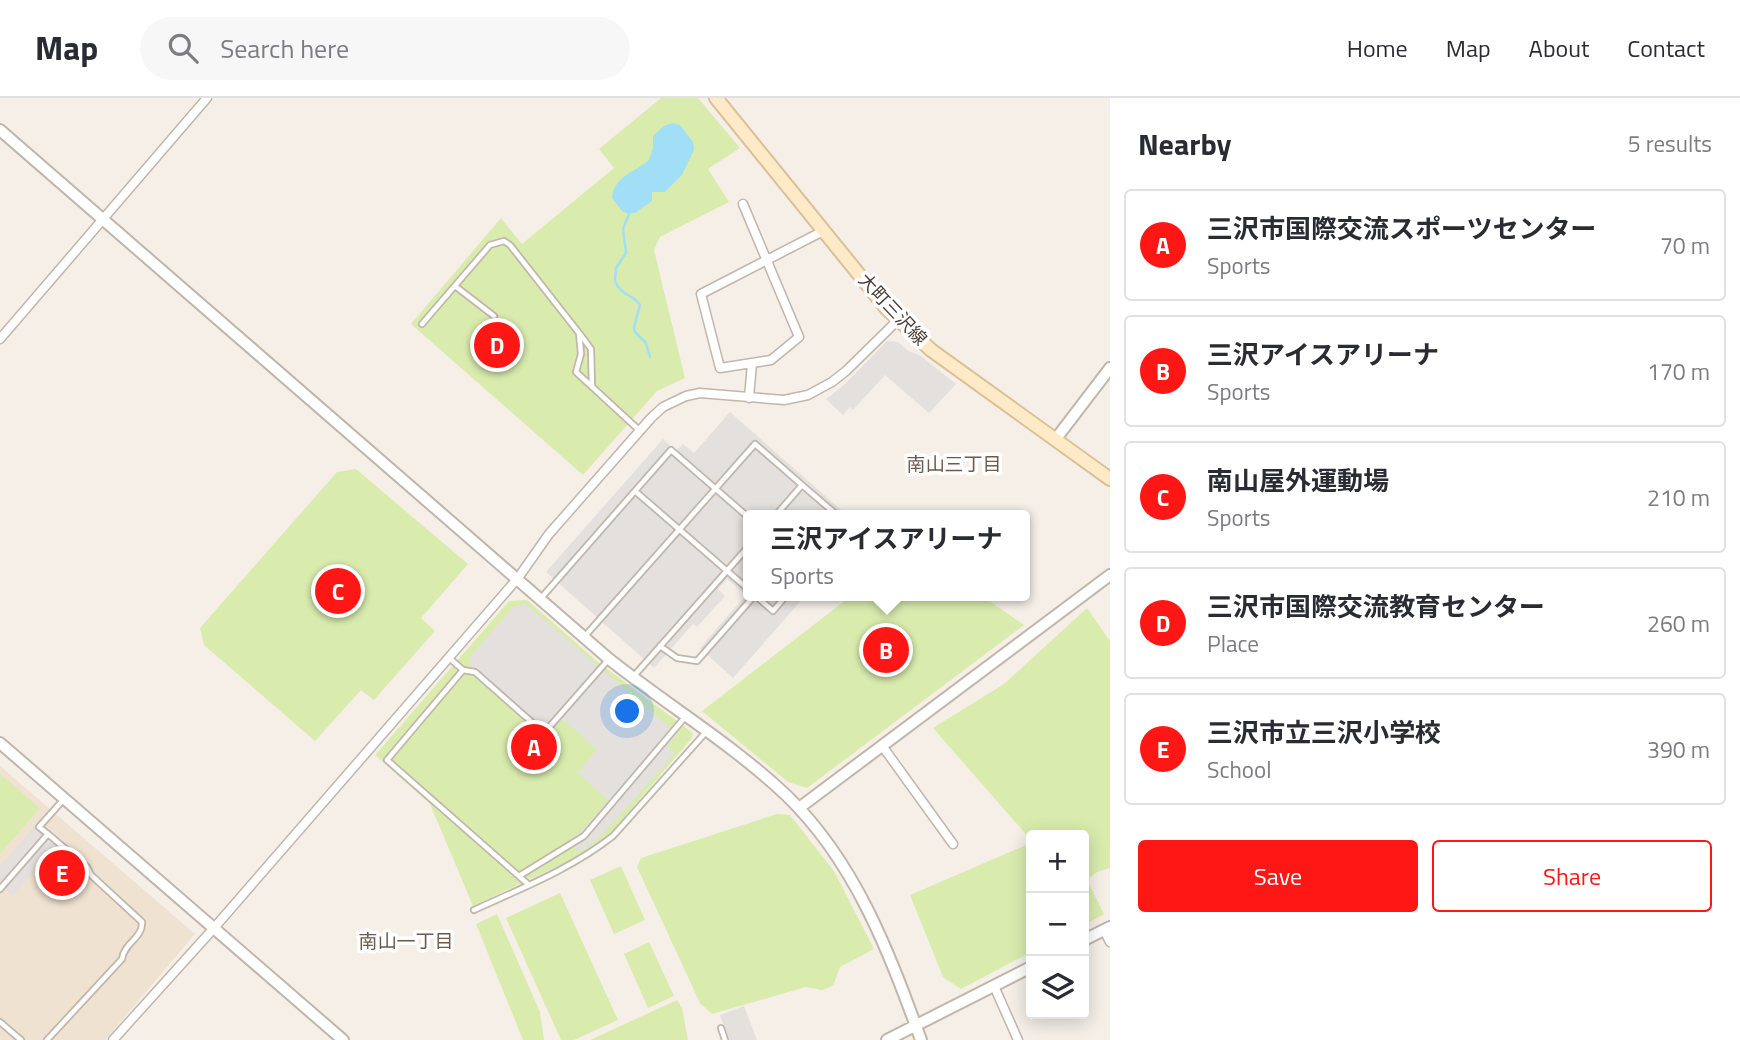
<!DOCTYPE html>
<meta charset="utf-8">
<style>
:root{--surface:#fff;--page:#f7f7f7;--text:#2b2b33;--muted:#7c7c81;--line:#e1e1e2;--accent:#ff1715}
body{margin:0;font-family:"Titillium Web","Noto Sans JP",sans-serif;background:var(--page);color:var(--text)}
.controls{position:absolute;right:21px;bottom:21px;display:grid;overflow:hidden;border-radius:7px;box-shadow:0 4px 18px #0003}
.controls button{width:63px;height:63px;display:grid;place-items:center;padding:0;border:0;border-bottom:2px solid var(--line);background:var(--surface);color:var(--text);font:35px sans-serif}
.you{position:absolute;left:628px;top:614px;width:24px;height:24px;margin:-18px;border:5px solid #fff;border-radius:50%;background:#1a73e8;box-shadow:0 0 0 10px #1a73e833}
.badge{display:grid;place-items:center;width:46px;height:46px;border-radius:50%;background:var(--accent);color:#fff;font-size:23px;font-weight:700}
.pin{position:absolute;translate:-50% -50%;border:4px solid #fff;box-shadow:0 2px 7px #0006}
.popup{position:absolute;left:743px;top:412px;width:287px;height:91px;box-sizing:border-box;display:grid;place-content:center;border-radius:7px;background:var(--surface);filter:drop-shadow(0 2px 5px #0005);font-size:23px;white-space:nowrap;color:var(--muted)}
.popup b{font-size:26px;color:var(--text)}
.popup::after{content:'';position:absolute;left:50%;top:100%;margin-left:-14px;border:14px solid transparent;border-top-color:var(--surface)}
.list{margin:0;padding:0;list-style:none}
h2{display:flex;justify-content:space-between;align-items:center;height:91px;margin:0;padding:0 28px;font-size:30px}
h2 small{font-size:23px;font-weight:400;color:var(--muted)}
.list li{display:grid;grid-template-columns:46px 1fr auto;gap:21px;align-items:center;box-sizing:border-box;height:112px;margin:0 14px 14px;padding:0 14px;border:2px solid var(--line);border-radius:7px}
.list b{display:block;font-size:26px;white-space:nowrap}
.list p{margin:0;font-size:23px;white-space:nowrap;color:var(--muted)}
.list em{font-size:23px;font-style:normal;color:var(--muted)}
.actions{display:flex;gap:14px;padding:21px 28px}
.actions a{flex:1;padding:16px 0;border:2px solid var(--accent);border-radius:7px;text-align:center;font-size:24px;color:var(--accent)}
.actions .main{background:var(--accent);color:#fff}
.icon{flex:none;width:38px;height:38px;fill:none;stroke:currentColor;stroke-width:2;stroke-linecap:round;stroke-linejoin:round}
.map{position:relative;flex:none;width:1110px;height:942px;overflow:hidden}
header{display:flex;align-items:center;gap:42px;box-sizing:border-box;height:98px;padding:0 35px;background:var(--surface);border-bottom:2px solid var(--line)}
header strong{font-size:33px}
nav{display:flex;gap:38px;margin-inline-start:auto;font-size:24px}
.search{width:490px;height:63px;background:var(--page);display:flex;align-items:center;gap:18px;box-sizing:border-box;padding:0 24px;border-radius:38px;color:var(--muted);font-size:26px}
main{display:flex}
aside{flex:1;background:var(--surface)}
.map>svg:first-child{display:block}
.education{fill:#efe2d1}
.green{fill:#d9ecae}
.parking{fill:#e3e0dd}
.water{fill:#a1dff6}
.lines{fill:none;stroke-linecap:round;stroke-linejoin:round}
.stream{stroke:#a1dff6;stroke-width:2.5}
.service-casing{stroke:#c1b6aa;stroke-width:8}
.minor-casing{stroke:#c1b6aa;stroke-width:11}
.tertiary-casing{stroke:#c1b6aa;stroke-width:14}
.secondary-casing{stroke:#dbc097;stroke-width:16}
.service{stroke:#fff;stroke-width:4.5}
.minor{stroke:#fff;stroke-width:8}
.tertiary{stroke:#fff;stroke-width:10}
.secondary{stroke:#ffeac8;stroke-width:12}
.labels{text-anchor:middle;dominant-baseline:central;stroke-width:7;stroke-linejoin:round;paint-order:stroke}
.street-label{font-size:18px;fill:#493f36;stroke:#fff}
.neighbourhood-label{font-size:19px;fill:#6d5b4c;stroke:#fff}
</style>
<header>
<strong>Map</strong>
<div class="search"><svg class="icon" aria-label="search" viewBox="0 0 24 24"><circle cx="10" cy="10" r="6"/><path d="M15 15l6 6"/></svg>Search here</div>
<nav><a>Home</a><a>Map</a><a>About</a><a>Contact</a></nav>
</header>
<main>
<div class="map">
<svg width="1110" height="942" viewBox="0 0 1110 942">
<rect width="100%" height="100%" fill="#f5efe8"/>
<path class="education" d="M0 668 195 836 105 942H0Z"/>
<path class="green" d="M661 0H698L740 50 708 71 729 104 660 139 654 152 685 280 657 293 583 377 411 226 501 120 522 146 614 70 599 51Z
M356 371 468 466 421 520 435 533 374 602 361 592 315 643 204 547 200 530 337 374Z
M851 498H982L1024 527 807 690 788 684 702 613Z
M527 502 598 564 693 635 692 640 610 736 590 753 473 808 430 706 375 657 509 503Z
M1087 510 1110 543V770L1097 774 1087 782 1104 816 1084 827V737H1031V742L933 630 1004 586Z
M0 676 40 710 0 756Z
M777 716 790 717 834 773 874 851 840 869 833 888 822 892 806 889 712 916 700 905 637 769 641 760Z
M1031 745V854L961 891 943 879 910 797Z
M621 768 645 822 614 836 590 782Z
M560 795 618 922 574 942H561L506 820Z
M497 816 540 914 544 942H523L476 826Z
M649 844 674 898 648 910 624 856Z
M677 902 682 910 688 942H590Z"/>
<path class="parking" d="M887 243 898 244 908 253 921 258 956 286 929 315 885 277 853 312 850 309 843 317 826 301 844 287Z
M730 314 847 417H748V498H805L733 580 700 550 746 497 727 481 718 491 725 498 697 529 693 526 654 570 546 474 663 341 676 353 683 346 694 355Z
M525 505 677 636 668 648 675 655 601 738 587 750 578 754 569 741 580 735 608 702 578 675 597 651 562 621 546 641 470 574V559L513 509Z
M39 723 61 742 13 798 0 786V768Z
M744 908 757 942H729L720 917Z"/>
<path class="water" d="M673 25 680 27 693 44 694 52 682 77 665 94H652V103L635 115 629 116 622 113 612 100C614 78 635 74 649 62L653 50V38L664 28Z"/>
<g class="lines">
<path class="stream" d="M629 116 623 131 626 155 616 170 615 183C620 197 634 197 640 207L634 229 635 234 646 245 650 259"/>
<g class="service-casing">
<path id="service" d="M455 188 494 218
M422 226 490 147 504 143 510 147 579 235 581 256 576 274 639 332
M580 236 591 251 592 289
M802 387 837 417
M635 393 748 491
M756 498 773 513 786 498
M542 499 671 352 748 419
M585 538 755 346 802 387 776 417
M660 548 677 560 697 563 754 498
M448 559 463 572 475 574 544 635 609 561
M463 572 387 662 529 787
M633 579 748 449
M519 778 584 738 686 618
M0 791 48 736 39 729 64 701
M474 812C522 790 571 771 613 738L706 634
M0 924 21 942
M721 930 725 942
M47 942 122 861C124 845 143 840 142 824L91 777 87 769 48 736"/>
</g>
<g class="minor-casing">
<path id="minor" d="M743 106 799 239 771 262 720 270 701 196 825 132
M0 241 207 0
M749 300 752 265
M883 649 953 746
M1104 832 1110 844
M994 888 1018 942
M113 942 214 830 518 480 549 436 651 320 663 309 686 298 700 295 784 302 808 297 832 284 846 273 898 222"/>
</g>
<g class="tertiary-casing">
<path id="tertiary" d="M0 32 609 561C667 607 732 646 786 697 855 763 889 854 921 942
M1055 342 1110 270
M0 645 343 942
M799 710 1110 477
M1084 842 1110 829
M887 942 1031 869"/>
</g>
<g class="secondary-casing">
<path id="secondary" d="M716 0 887 211 931 252 1110 381"/>
</g>
<use href="#service" class="service"/>
<use href="#minor" class="minor"/>
<use href="#tertiary" class="tertiary"/>
<use href="#secondary" class="secondary"/>
</g>
<g class="labels">
<g class="street-label">
<text transform="translate(893 211) rotate(47)">大町三沢線</text>
</g>
<g class="neighbourhood-label">
<text x="954" y="365">南山三丁目</text>
<text x="406" y="842">南山一丁目</text>
</g>
</g>
</svg>
<div class="controls">
<button>+</button>
<button>−</button>
<button><svg class="icon" aria-label="layers" viewBox="0 0 24 24"><path d="M12 4l9 5-9 5-9-5zM3 14l9 5 9-5"/></svg></button>
</div>
<div class="you"></div>
<div class="pin badge" style="left:534px;top:649px">A</div>
<div class="pin badge" style="left:886px;top:552px">B</div>
<div class="popup"><b>三沢アイスアリーナ</b>Sports</div>
<div class="pin badge" style="left:338px;top:493px">C</div>
<div class="pin badge" style="left:497px;top:247px">D</div>
<div class="pin badge" style="left:62px;top:775px">E</div>
</div>
<aside>
<h2>Nearby<small>5 results</small></h2>
<ul class="list">
<li><span class="badge">A</span><div><b>三沢市国際交流スポーツセンター</b><p>Sports</p></div><em>70 m</em></li>
<li><span class="badge">B</span><div><b>三沢アイスアリーナ</b><p>Sports</p></div><em>170 m</em></li>
<li><span class="badge">C</span><div><b>南山屋外運動場</b><p>Sports</p></div><em>210 m</em></li>
<li><span class="badge">D</span><div><b>三沢市国際交流教育センター</b><p>Place</p></div><em>260 m</em></li>
<li><span class="badge">E</span><div><b>三沢市立三沢小学校</b><p>School</p></div><em>390 m</em></li>
</ul>
<div class="actions"><a class="main">Save</a><a>Share</a></div>
</aside>
</main>
